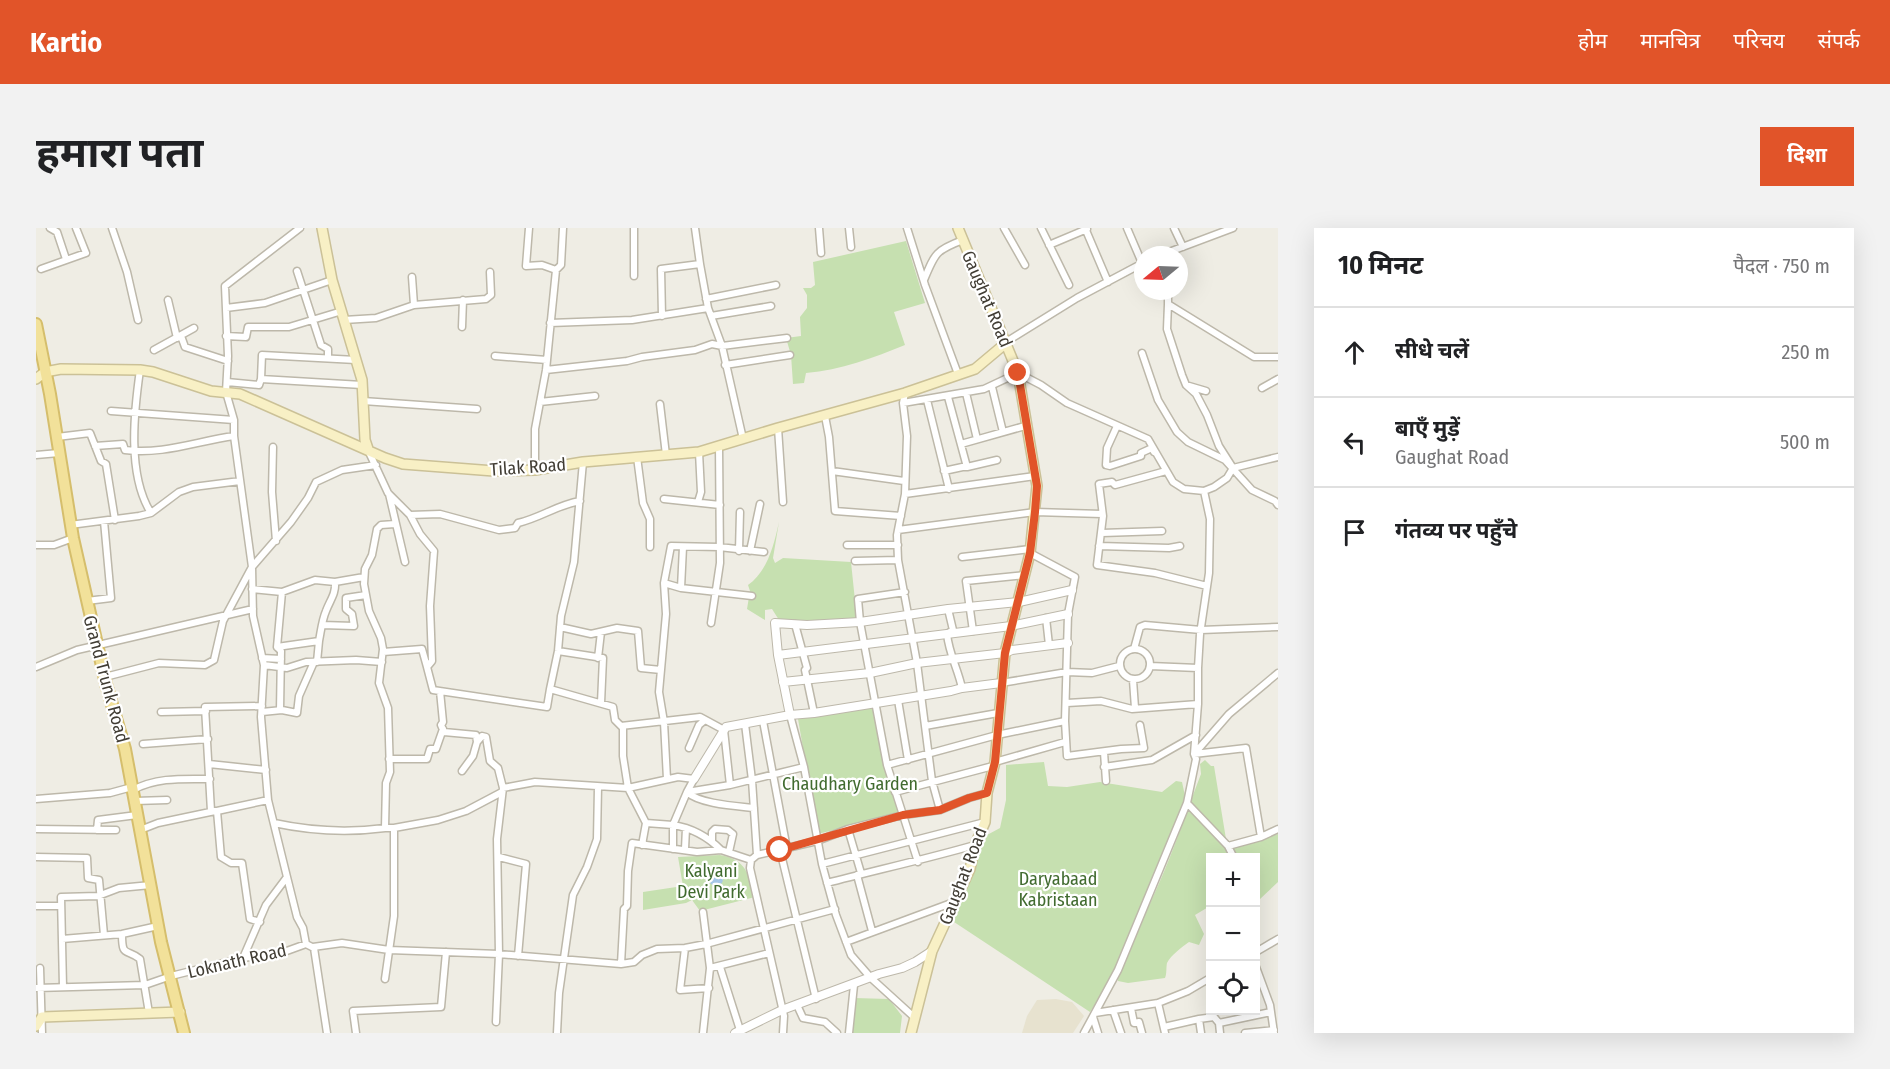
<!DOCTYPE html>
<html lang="hi">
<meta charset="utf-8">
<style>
:root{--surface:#fff;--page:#f2f2f2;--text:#202124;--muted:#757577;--line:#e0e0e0;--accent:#e15429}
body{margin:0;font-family:"Fira Sans Condensed","Noto Sans Devanagari",sans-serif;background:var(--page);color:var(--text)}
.controls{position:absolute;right:18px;bottom:18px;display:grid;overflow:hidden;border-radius:0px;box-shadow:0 6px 24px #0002}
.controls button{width:54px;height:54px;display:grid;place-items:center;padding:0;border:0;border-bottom:2px solid var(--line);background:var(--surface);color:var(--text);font:30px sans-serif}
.compass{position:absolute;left:1098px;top:18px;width:54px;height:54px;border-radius:50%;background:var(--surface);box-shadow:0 6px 24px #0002;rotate:251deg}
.stop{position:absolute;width:18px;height:18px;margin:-14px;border:4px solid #e15429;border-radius:50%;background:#fff}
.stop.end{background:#e15429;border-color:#fff;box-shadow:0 2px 6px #0008}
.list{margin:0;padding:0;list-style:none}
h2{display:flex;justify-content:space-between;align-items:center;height:78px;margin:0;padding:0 24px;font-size:26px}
h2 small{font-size:20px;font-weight:400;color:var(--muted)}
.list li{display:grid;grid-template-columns:39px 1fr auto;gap:18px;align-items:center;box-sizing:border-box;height:90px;padding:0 24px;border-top:2px solid var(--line)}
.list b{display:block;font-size:22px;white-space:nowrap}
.list p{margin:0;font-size:20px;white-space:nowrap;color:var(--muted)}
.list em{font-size:20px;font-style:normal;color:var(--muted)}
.icon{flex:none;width:33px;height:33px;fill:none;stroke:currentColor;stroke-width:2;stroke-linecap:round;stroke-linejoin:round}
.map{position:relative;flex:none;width:1242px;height:805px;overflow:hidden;border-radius:0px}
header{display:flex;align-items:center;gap:36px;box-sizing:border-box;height:84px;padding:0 30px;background:var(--accent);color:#fff}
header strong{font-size:28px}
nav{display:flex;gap:33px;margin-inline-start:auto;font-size:21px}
.intro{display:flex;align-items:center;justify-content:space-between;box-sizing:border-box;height:144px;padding:0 36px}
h1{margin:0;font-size:42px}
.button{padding:15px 27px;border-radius:0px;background:var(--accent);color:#fff;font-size:21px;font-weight:700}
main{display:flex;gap:36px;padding:0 36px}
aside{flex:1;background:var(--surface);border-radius:0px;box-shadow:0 6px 24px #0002}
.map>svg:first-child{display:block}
.education{fill:#e7e2cf}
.green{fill:#c6e0b0}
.water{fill:#a5c6e7}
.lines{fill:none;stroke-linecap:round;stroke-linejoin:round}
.minor-casing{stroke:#bdb8aa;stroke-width:9}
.tertiary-casing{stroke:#bdb8aa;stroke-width:10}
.secondary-casing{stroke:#cbc197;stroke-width:12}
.primary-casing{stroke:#d5be6c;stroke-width:14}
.minor{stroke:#fff;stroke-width:6}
.tertiary{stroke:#fff;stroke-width:8}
.secondary{stroke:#f8f0c5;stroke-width:9}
.primary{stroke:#f2e19a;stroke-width:10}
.route{stroke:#e15429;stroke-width:8}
.labels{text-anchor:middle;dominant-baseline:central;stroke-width:4.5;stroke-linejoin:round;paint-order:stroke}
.street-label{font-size:18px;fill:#413d34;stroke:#fff}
.park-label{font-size:18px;fill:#416b2f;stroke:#fff}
</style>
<header>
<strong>Kartio</strong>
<nav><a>होम</a><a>मानचित्र</a><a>परिचय</a><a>संपर्क</a></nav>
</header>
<div class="intro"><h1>हमारा पता</h1><a class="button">दिशा</a></div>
<main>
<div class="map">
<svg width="1242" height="805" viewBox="0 0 1242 805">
<rect width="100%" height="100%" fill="#efede4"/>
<path class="education" d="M1020 771 1036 774 1048 788 1037 805H986L991 788 1001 772Z"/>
<path class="green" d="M870 13 889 75 858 84 869 117C837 130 805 142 770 145L768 155 757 156 755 127 750 110 765 108 764 89 771 80V67L767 60H775L779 57 777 34Z
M743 294 737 330 739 335 747 330 815 334 821 392 788 394 743 392 736 381 729 382V392L711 381 714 363 712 357C732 343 738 316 743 294Z
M837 478 863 585 782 606 762 491Z
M1169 532 1175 538H1178L1190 611 1195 620 1242 606V654L1224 671 1220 693V630H1174V678L1159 687 1168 706 1163 717 1153 714C1146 719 1135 727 1131 735 1130 739 1131 746 1129 750L1092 755 1082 753C1083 729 1106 694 1116 671 1135 631 1149 587 1165 546L1164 536Z
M1008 534 1012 558 1031 559 1064 554 1126 564 1140 553 1146 554 1151 577 1091 716 1074 753 1054 784 915 692 951 607 964 600 970 572V537Z
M684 627C711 632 712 646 719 669L664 683 656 672 650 675 607 682V664L647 658 642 629Z
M818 770 853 771 866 788 864 805H814Z"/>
<path class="water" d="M673 651a7 7 0 1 1 14 0a7 7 0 1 1-14 0Z"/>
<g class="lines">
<g class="minor-casing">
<path id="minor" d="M14 0 21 4 30 31
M76 0 91 44 102 92
M493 0 490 38 506 37 520 42 510 142 499 201V242
M598 0V48
M783 0 785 25
M813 0 815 19
M871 0 889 57 922 146
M968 0 989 37
M1005 0 1033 57
M1049 0 1072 54
M1091 0 1106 35
M1138 0 1147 19
M1013 17 1051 1
M1125 27 1197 0
M664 36 672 80 686 118 707 211
M5 41 50 25 40 0
M520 42 525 37 527 0
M261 43 285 117 292 121V130
M888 52C899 25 900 22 927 12
M1132 63V76
M670 71 740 57
M132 72 141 110
M378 77 450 71 455 67 454 44
M190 80 229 75 296 52
M626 88 625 41 664 36 659 0
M675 88 735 78
M308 92 340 90 378 77 376 49
M514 95 596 92 672 80
M426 99 427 72
M145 108 149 119 192 133
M190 108 210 109 212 99H253L306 83
M970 114 1041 70 1107 35
M118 122 158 100
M1106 125 1122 172 1141 204 1152 214 1189 232 1216 262 1239 273 1242 277
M459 128 511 132
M689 137 754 127
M104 142C98 184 91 247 115 285
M510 142 591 133 606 129 659 122 676 116 686 118 751 110
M225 151 226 127 320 132
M191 154 223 157 225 151 326 157
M1153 158 1170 163
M956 159 967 204
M1226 160 1242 151
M869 165 867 175 871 208 869 266 861 307 862 332 881 435 896 553 904 582
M930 165 941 211
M912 169 931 239 961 232
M891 172 913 261
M327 173 441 181
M504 174 559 168
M867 175 948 161 982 145 1005 157 1031 175 1112 211 1137 254 1148 261 1168 263 1178 259 1191 250 1197 240 1242 229
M624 176 630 227
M75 183 198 192
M789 188 793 209 799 283 865 288
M1081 198 1071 220 1070 237 1074 238 1105 228V225L1116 220 1118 224
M742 200 747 274
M21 209 54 205 65 233 70 236 79 292
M925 216 989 198
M59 218 87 216 89 222C126 227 161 213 198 208
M237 219 236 264 240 313
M332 222 352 265 374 287 384 306 398 323 394 378 396 433 391 439 397 462 511 479 514 461
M0 227 23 225
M601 229 607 275 614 291V319
M547 234 538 334 525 388 522 423 514 461 577 479 579 492 587 500V528L592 560 642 549 658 551 651 564 694 557 768 539
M1197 240 1183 218 1171 187 1160 166 1150 157 1146 147 1131 101 1132 76 1218 129H1242
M796 243 868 253
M908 243 931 238
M1130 243 1079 257 1076 254 1063 256 1067 288 1061 337 1119 345 1171 358
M353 266 369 334
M869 266 999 248
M628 271 684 277
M662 274 665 264 663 224
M374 287 404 286 463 302 479 300 482 295C504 290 521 277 544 273
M34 297 103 288 115 285 143 264 157 259 204 253
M862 302 999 284 1066 286
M1066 305 1126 303
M0 317H18L37 310
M811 317H862
M1063 318 1133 320 1144 318
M703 323 704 284
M714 323 724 276
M994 325 1039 349 1032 386 1029 493 1031 528 1085 521 1108 520 1104 497
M926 329 994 321
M819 333 862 332
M628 355 645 360 716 368
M645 360 647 319
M216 361 246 364 241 419 245 423 244 482
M246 364 279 352 299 354 328 349
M869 364 822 371 824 394 851 537 882 634
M51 373 75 370 68 293
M912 381 917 402 911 406C913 426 922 441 926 460
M1010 390 1013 417
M675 395 684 335 683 218
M759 396 771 440 769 442 778 485
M286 397 318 398 316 386 310 381V370L330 367
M524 399 555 406 581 400 602 403 605 440 625 442
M937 403 930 353 989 347
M283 413C285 403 286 392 290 383 294 372 300 366 299 354
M241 419 283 413 281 434
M1084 436a15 15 0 1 1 30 0a15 15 0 1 1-30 0Z
M1098 421 1104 399 1109 397 1165 402 1242 399
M522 423 567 430 565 475
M347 424 386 421 391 439
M226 430 245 431
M562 430 565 404
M228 437 251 440 270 434 320 432 346 434
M0 439 41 422 217 381
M1162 440 1164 406 1173 345 1174 291 1168 263
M69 449 123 435 169 437 178 432 187 393 216 339 255 294 272 270 280 254 306 242 340 237
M1097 452 1099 480
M965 455 1031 444 1056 445 1083 438
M404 463 407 494 405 497 408 504 440 507 441 514
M862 472 872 532
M1031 475 1065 473 1096 481 1162 476
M125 484 170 483
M226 484 246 482 261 485 263 468 278 434
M754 487 768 539 786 636 800 687 815 727 835 750 879 790
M727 493 751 621
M709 496 716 552 721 627
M585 498 664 489 688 502 694 557
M889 498 962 485
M107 516 172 511
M653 520 663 497 669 492
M1068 524 1070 553
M1159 525 1193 486 1242 445
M1158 526 1210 520 1225 609
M353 531H391L394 521H400L407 501
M959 534 1029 514
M173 536 230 542
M851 537 961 507 1029 493
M1068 539 1116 532 1160 507
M426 543 437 528 441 514 446 508 450 509 454 533 462 540 467 560 461 611 463 726 585 736 598 734 606 727 621 721 649 720 670 716 799 681
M631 551 628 494 623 464 630 386 628 355 635 318 683 319 728 324
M467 560 499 554 592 560 610 595 606 617
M97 562C121 549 147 551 174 551
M859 564 957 538
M0 571 74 565 96 559
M99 573 131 572
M1151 575 1192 618 1198 630
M181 583 232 572
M238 595C275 603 311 605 349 600
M610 595 637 597V621
M358 600 402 592 430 583 466 564
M0 601 80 602
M812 601 825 645
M61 602 62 592 101 587
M104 602 122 595 179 583
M676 613V604L679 601 692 602 697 606 693 624
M1192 618 1225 609 1242 601
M649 621 650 600
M685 622C672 609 656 600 637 597L651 564C663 576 700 578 718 580
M744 622 780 771
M0 629 51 630 52 650 63 652 68 707
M463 629 490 636 482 728
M715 632 714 640 748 788 747 805
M786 636 949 594
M821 647 836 703
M251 649 261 689 267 700 270 716
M791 655C841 642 890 631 939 617
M0 678H25
M667 684 674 740 667 805
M224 694 214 691 206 635H195L185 629 181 583H175L169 479 226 478
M86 706C86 730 90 720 104 731L113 785
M26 711 86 706 122 698
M810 714 918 674
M277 719 306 715 353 722 463 726 460 794
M649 720 644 762 673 760
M1220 724 1242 711
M207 730 230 677 251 649 232 572 225 489 228 437 217 388 216 339 198 208V192L190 164 192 128 189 58 264 0
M585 736 588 681 591 678 592 643 596 615 661 624 685 622 715 632 721 627 781 613 812 601 867 587 904 582 933 570 951 565
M684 739 704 802
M1220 739 1234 777 1238 805
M4 740 6 805
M674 740 733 725
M349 751 358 688V600H349L350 555 354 544 352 480 343 455 347 421 345 410 333 383 328 356 329 341 336 327 341 301 345 297 359 296
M27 759 25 669 62 668 83 660 115 657
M0 760 109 757 135 748 207 730 248 724 270 716 278 720 291 805
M1122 775 1129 805
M761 777 767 790 789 794 801 805
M1095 780 1098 795 1103 794 1106 805
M1077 782 1085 805
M1059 785 1122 775 1152 763 1174 750
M1057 789 1062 805
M1163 791 1165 805
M1128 799 1163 791 1178 789 1183 795
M320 805 317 783 405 779 410 724
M521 805 523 765 537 667 551 639 561 611 562 559
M813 805 818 757
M1048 805 1082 742 1151 575 1160 531 1158 526 1162 476V440L1114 438
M1184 805 1183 795 1235 784
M1209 805 1238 802"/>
</g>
<g class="tertiary-casing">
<path id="tertiary" d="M742 427 975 398 1032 386
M747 454 834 445 881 435 969 425 976 422 1032 415
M754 487 778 485 915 463 926 460 965 455
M658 551 690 499 754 487 742 427 739 395 771 397 824 394 912 381 983 374 1036 362
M699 805 746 782 843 746 866 740 879 734 896 723"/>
</g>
<g class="secondary-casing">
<path id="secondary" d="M286 0 296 52 326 152 329 212 332 221
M0 151 9 144 25 141 104 142 117 144 175 163 204 166 349 230 367 236 458 243 499 242 547 234 663 224 742 200 869 165 939 141 970 115
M0 798 6 789 144 784
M875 805 896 723 934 641 939 617 949 594 951 565 959 534 969 425 994 325 1001 258 982 145 922 0"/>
</g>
<g class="primary-casing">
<path id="primary" d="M0 96 14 166 37 310 70 456 89 521 125 714 148 805"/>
</g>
<use href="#minor" class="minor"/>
<use href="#tertiary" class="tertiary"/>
<use href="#secondary" class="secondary"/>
<use href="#primary" class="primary"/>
</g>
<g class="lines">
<path class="route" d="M744 622 867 587 904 582 933 570 951 565 959 534 969 425 994 325 999 284 1001 258 982 145"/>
</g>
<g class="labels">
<g class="street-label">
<text transform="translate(951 71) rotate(67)">Gaughat Road</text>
<text transform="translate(492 239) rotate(-4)">Tilak Road</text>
<text transform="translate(70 451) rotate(75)">Grand Trunk Road</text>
<text transform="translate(927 648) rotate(-69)">Gaughat Road</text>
<text transform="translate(201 733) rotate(-13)">Loknath Road</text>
</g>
<g class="park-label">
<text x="814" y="556">Chaudhary Garden</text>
<text x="675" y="643">Kalyani<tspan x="675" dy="21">Devi Park</tspan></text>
<text x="1022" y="651">Daryabaad<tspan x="1022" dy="21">Kabristaan</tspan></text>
</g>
</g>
</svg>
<div class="controls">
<button>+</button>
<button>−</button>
<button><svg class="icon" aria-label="locate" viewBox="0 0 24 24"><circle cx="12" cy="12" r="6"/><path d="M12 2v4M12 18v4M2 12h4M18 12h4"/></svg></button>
</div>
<svg class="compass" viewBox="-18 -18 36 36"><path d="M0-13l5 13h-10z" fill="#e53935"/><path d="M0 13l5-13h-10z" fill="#757577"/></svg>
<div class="stop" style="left:744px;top:622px"></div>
<div class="stop end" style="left:982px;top:145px"></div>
</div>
<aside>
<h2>10 मिनट<small>पैदल · 750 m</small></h2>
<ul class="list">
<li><svg class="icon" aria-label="ahead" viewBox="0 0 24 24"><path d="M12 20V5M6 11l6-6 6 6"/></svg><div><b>सीधे चलें</b></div><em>250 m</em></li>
<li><svg class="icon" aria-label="left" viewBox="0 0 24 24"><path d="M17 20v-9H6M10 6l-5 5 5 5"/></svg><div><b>बाएँ मुड़ें</b><p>Gaughat Road</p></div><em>500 m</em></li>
<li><svg class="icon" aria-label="arrive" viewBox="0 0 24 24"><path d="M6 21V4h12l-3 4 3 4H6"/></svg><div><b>गंतव्य पर पहुँचे</b></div></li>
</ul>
</aside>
</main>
